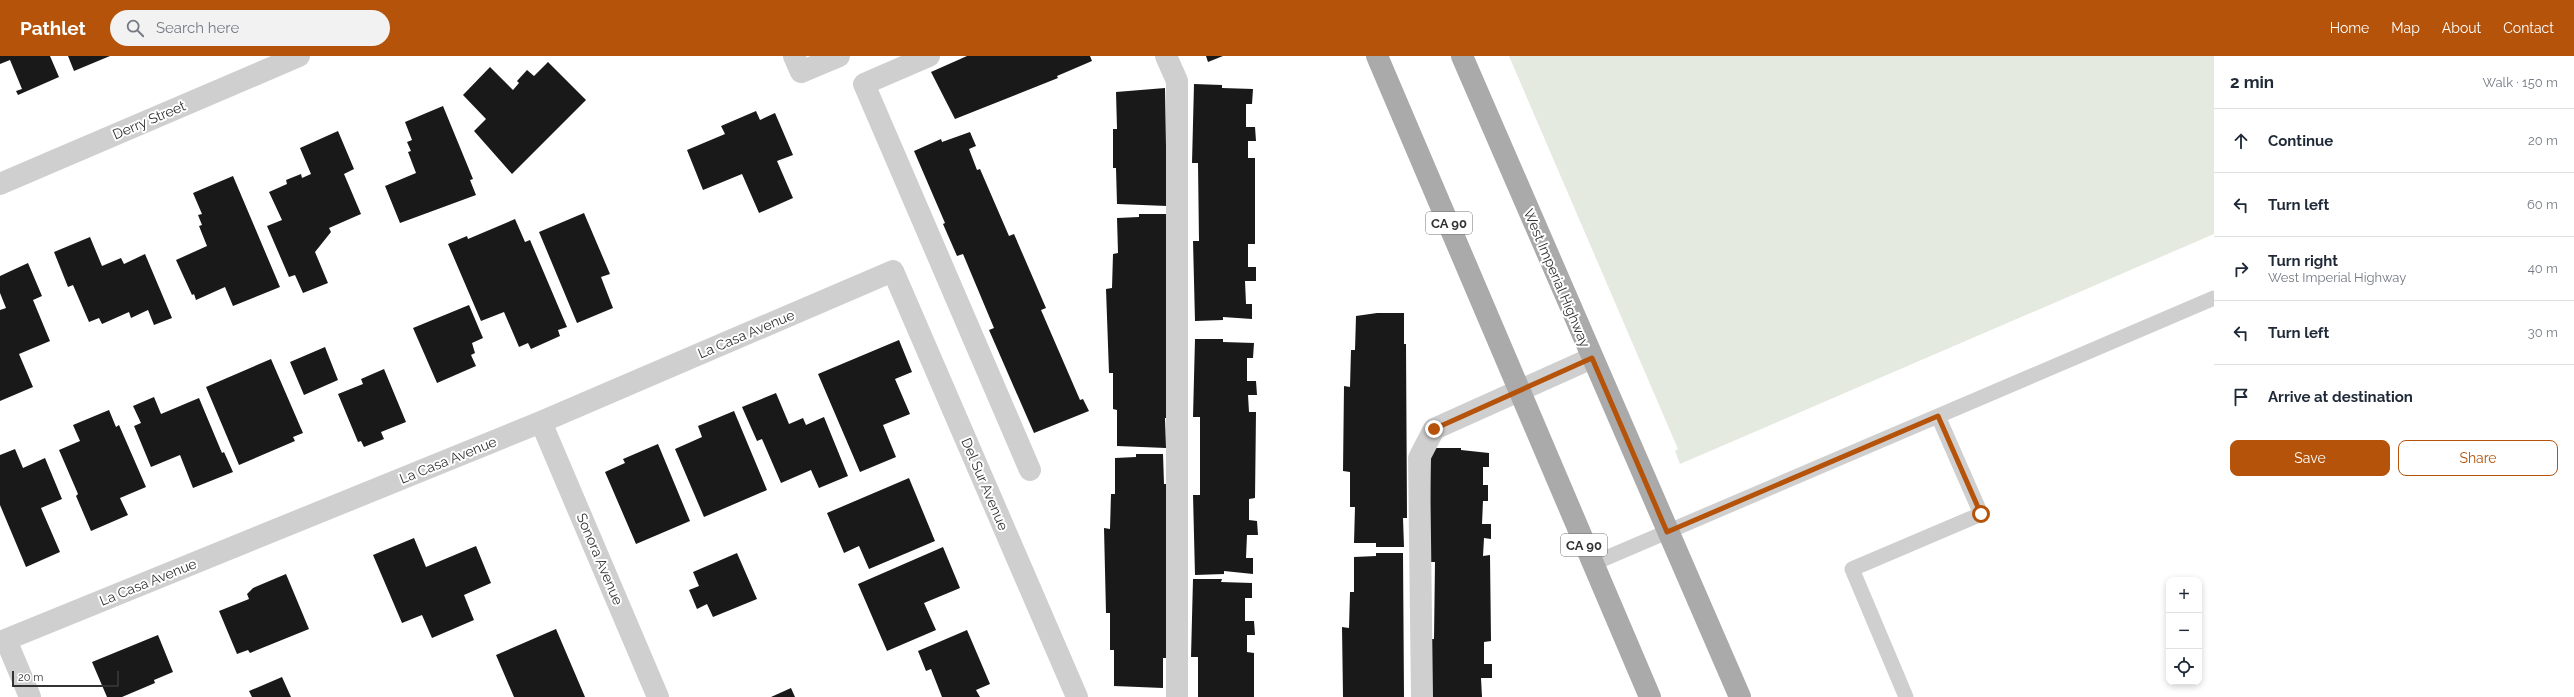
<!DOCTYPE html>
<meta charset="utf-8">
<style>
:root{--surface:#fff;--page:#f2f2f3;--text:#1f2937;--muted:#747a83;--line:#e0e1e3;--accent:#b45309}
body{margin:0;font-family:Raleway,sans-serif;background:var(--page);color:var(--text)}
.controls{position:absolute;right:12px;bottom:12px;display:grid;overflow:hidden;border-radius:8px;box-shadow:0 2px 6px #0003}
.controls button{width:36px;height:36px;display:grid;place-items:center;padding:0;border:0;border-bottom:1px solid var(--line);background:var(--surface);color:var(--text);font:20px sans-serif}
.scale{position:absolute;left:12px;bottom:10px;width:107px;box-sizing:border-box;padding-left:4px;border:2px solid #323232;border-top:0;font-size:11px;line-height:14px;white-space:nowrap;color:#323232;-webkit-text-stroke:3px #fff;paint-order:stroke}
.stop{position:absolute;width:12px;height:12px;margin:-9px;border:3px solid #b45309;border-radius:50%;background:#fff}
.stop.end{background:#b45309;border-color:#fff;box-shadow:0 1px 4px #0008}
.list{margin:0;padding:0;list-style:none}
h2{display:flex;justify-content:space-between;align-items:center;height:52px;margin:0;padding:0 16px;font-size:17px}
h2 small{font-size:13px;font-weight:400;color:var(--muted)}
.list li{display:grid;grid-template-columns:26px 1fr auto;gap:12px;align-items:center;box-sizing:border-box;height:64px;padding:0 16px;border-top:1px solid var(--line)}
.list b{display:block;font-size:15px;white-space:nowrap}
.list p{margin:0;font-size:13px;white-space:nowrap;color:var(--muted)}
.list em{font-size:13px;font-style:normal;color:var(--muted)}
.actions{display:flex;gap:8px;padding:12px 16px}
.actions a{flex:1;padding:9px 0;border:1px solid var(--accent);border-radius:8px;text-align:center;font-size:14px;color:var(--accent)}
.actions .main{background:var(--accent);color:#fff}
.icon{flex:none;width:22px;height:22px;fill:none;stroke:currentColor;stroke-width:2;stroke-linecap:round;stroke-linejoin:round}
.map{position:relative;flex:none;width:2214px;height:641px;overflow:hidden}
header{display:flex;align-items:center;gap:24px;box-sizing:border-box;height:56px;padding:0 20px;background:var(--accent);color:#fff}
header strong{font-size:19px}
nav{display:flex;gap:22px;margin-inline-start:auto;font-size:14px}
.search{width:280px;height:36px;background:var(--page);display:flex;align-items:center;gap:10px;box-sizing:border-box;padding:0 14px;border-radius:22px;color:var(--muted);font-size:15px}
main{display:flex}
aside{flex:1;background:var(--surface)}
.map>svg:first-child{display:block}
.green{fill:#e4eadf}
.building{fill:#191919}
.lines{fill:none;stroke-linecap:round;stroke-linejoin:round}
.service{stroke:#cfcfcf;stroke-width:15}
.minor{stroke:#cfcfcf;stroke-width:22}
.primary{stroke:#aaa;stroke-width:22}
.route{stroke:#b45309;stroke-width:5}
.labels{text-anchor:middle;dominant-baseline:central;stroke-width:4;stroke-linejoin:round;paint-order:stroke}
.shield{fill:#fff;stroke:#707070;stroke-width:1}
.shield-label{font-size:13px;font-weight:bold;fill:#323232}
.street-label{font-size:14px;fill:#323232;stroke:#fff}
</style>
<header>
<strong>Pathlet</strong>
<div class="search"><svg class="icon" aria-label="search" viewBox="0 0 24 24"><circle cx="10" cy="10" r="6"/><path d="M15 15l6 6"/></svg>Search here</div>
<nav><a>Home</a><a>Map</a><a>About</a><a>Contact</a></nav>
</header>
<main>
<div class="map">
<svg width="2214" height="641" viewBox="0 0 2214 641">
<rect width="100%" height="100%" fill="#fff"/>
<path class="green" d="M1509 0H2214V178L1680 408 1675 395 1678 393Z"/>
<path class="building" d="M0 0H50L59 21 18 39 16 35 22 33 10 4 0 8Z
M68 0H110L74 15Z
M967 0H1090L1092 5 1057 20 1058 22 955 63 931 16Z
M1206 0H1223L1208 6Z
M548 6 586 44 512 118 474 75 486 63 463 39 490 11 513 34 519 27 517 25 527 14 534 20Z
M1194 28 1222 29V32L1253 33 1252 48H1246V71H1255L1256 85H1248V102H1255V188H1248V211H1256V225H1245L1246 248H1252V263L1223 261V264L1195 265 1193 185H1199L1198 107H1192Z
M1165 32 1167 150 1117 148 1116 112H1113V73H1117L1116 36Z
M443 50 473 123 470 124 476 139 400 167 385 130 416 117 408 96 411 95 407 86 412 84 405 66Z
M756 55 760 64 775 57 793 99 777 105 793 142 759 157 742 118 703 134 687 94 725 78 721 70Z
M338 75 354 113 344 118 361 158 329 172 331 176 315 196 328 227 303 237 295 219 289 221 267 170 282 164 269 136 287 128 286 124 301 118 302 122 311 118 300 92Z
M970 76 976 90 969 93 977 114 980 113 1009 180 1014 178 1046 252 1041 254 1080 344 1083 343 1089 355 1034 377 989 274 994 272 963 198 957 200 943 168 945 167 914 95 941 83 942 86Z
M233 120 280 231 233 250 225 231 196 244 194 238 192 239 176 204 207 190 199 170 202 169 198 159 202 158 193 137Z
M584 157 610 218 601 221 613 252 577 267 539 176Z
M1139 158H1166L1169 362H1165L1166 392 1117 390V354L1113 353V317H1109L1106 233 1112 232 1113 198 1118 197 1117 162 1139 161Z
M515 163 525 186 530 184 567 271 558 274 560 280 531 293 528 287 519 291 504 256 481 265 448 188 467 180 468 183Z
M90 181 102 210 121 202 124 208 145 198 172 262 154 269 148 254 131 262 129 256 102 268 99 262 89 266 73 229 68 231 54 196Z
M28 207 42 240 33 244 50 285 19 298 33 331 0 345V254L6 252 0 237V220Z
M469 249 483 282 472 287 475 297 471 299 476 310 437 327 413 272Z
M1377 257H1404V288H1406L1407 462H1403L1404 491H1376V487H1354L1355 451H1350V416L1343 415 1344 330 1350 331 1351 294H1355L1356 260Z
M1195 283H1223V286L1254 287 1253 302H1247V325H1256L1257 339H1248L1249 356H1256L1255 442 1249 443V464L1257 465 1258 479H1247L1246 502H1253V518L1224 515V518L1195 519 1193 439H1200V361H1193Z
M899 284 912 316 895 323 910 358 883 369 896 401 860 416 818 318Z
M325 291 338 324 304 339 290 306Z
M271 303 303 377 293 381 295 385 239 409 206 331Z
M384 313 406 366 381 376 384 383 364 391 361 385 358 386 338 338 363 328 361 323Z
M776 337 789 368 803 362 806 369 824 361 848 420 819 432 811 414 781 427 762 383 757 385 742 351Z
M154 341 161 358 199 342 222 397 224 396 233 416 193 432 180 399 151 411 134 370 141 367 133 350Z
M109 354 116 371 119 369 146 431 120 442 128 459 91 475 76 440 78 438 59 394 80 385 73 369Z
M734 355 767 434 704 461 675 393 702 381 698 370Z
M658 388 690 465 636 488 605 416 625 407 623 403Z
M1431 392H1461V394L1489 397V411H1483V429H1488V445H1483L1482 468H1491V483L1484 482 1483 500 1490 499 1491 585 1484 586V608H1492V622H1481L1482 641H1431L1429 583H1434L1435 506H1429Z
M15 393 23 412 45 402 62 443 41 452 60 496 26 511 0 449V399Z
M1136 398H1163L1164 428H1166V602H1163V632L1114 630V594H1110V557H1106L1104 472 1110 473 1111 438H1115V402L1136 401Z
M909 422 935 485 869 513 859 490 844 497 827 457Z
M414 482 426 511 476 490 491 527 464 539 474 564 432 582 422 559 402 567 373 499Z
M943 491 960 532 924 547 936 574 887 595 858 528Z
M737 497 757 543 713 561 707 548 697 553 689 534 699 530 693 516Z
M1376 497H1403L1404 641H1343L1342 571 1349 572 1350 536H1354V501L1376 500Z
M286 518 309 573 250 597 248 594 237 598 219 555 249 543 247 538 253 532Z
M1193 523H1222L1221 526 1252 527V542H1245V565H1254L1255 579H1247V596L1254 597V641H1198V601H1191Z
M556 573 585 641H514L496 599Z
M967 574 990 628 976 634 980 641H942L931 613 926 615 918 595Z
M158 579 173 616 154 624 155 627 122 641H107L92 606Z
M282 621 291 641H252L249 635Z
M791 632 795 641H771Z"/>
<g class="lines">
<path class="service" d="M1592 508 2214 242
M1906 641 1852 513 1981 458 1938 360"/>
<path class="minor" d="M794 0 801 16 839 0
M929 0 864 28 1030 414
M1166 0 1177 25V641
M0 128 299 0
M541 366 658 641
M6 584 30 641
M0 586 541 366 893 215 1077 641
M1422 641 1419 402 1434 373 1592 302"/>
<path class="primary" d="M1377 0 1650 641
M1462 0 1740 641"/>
</g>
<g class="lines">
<path class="route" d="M1434 373 1592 302 1667 476 1938 360 1981 458"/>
</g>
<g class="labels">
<g class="shield">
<rect x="1426" y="156" width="46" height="22" rx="3"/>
<rect x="1561" y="478" width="46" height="22" rx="3"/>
</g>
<g class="shield-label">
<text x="1449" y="167">CA 90</text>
<text x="1584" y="489">CA 90</text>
</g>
<g class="street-label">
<text transform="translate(149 64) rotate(-23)">Derry Street</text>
<text transform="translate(1557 222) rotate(67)">West Imperial Highway</text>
<text transform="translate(746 278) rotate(-23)">La Casa Avenue</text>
<text transform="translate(448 404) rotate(-22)">La Casa Avenue</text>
<text transform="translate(985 428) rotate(67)">Del Sur Avenue</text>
<text transform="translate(600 503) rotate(67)">Sonora Avenue</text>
<text transform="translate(148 526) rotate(-22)">La Casa Avenue</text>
</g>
</g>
</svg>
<div class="controls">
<button>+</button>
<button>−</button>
<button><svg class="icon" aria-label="locate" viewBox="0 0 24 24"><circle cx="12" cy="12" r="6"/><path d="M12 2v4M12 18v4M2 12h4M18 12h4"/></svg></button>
</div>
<div class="scale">20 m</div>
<div class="stop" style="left:1981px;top:458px"></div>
<div class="stop end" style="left:1434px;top:373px"></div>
</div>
<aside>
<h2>2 min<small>Walk · 150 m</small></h2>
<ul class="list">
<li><svg class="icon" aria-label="ahead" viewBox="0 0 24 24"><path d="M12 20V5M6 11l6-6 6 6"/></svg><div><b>Continue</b></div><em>20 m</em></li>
<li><svg class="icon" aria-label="left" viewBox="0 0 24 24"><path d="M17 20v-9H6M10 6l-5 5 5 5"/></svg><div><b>Turn left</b></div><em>60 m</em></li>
<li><svg class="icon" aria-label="right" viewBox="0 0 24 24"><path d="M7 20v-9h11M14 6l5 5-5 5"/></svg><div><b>Turn right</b><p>West Imperial Highway</p></div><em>40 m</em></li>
<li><svg class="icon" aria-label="left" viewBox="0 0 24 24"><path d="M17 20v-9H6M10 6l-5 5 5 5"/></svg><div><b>Turn left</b></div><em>30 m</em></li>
<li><svg class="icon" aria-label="arrive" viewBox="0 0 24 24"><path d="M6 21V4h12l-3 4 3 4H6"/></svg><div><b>Arrive at destination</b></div></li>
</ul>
<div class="actions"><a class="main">Save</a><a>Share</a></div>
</aside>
</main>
